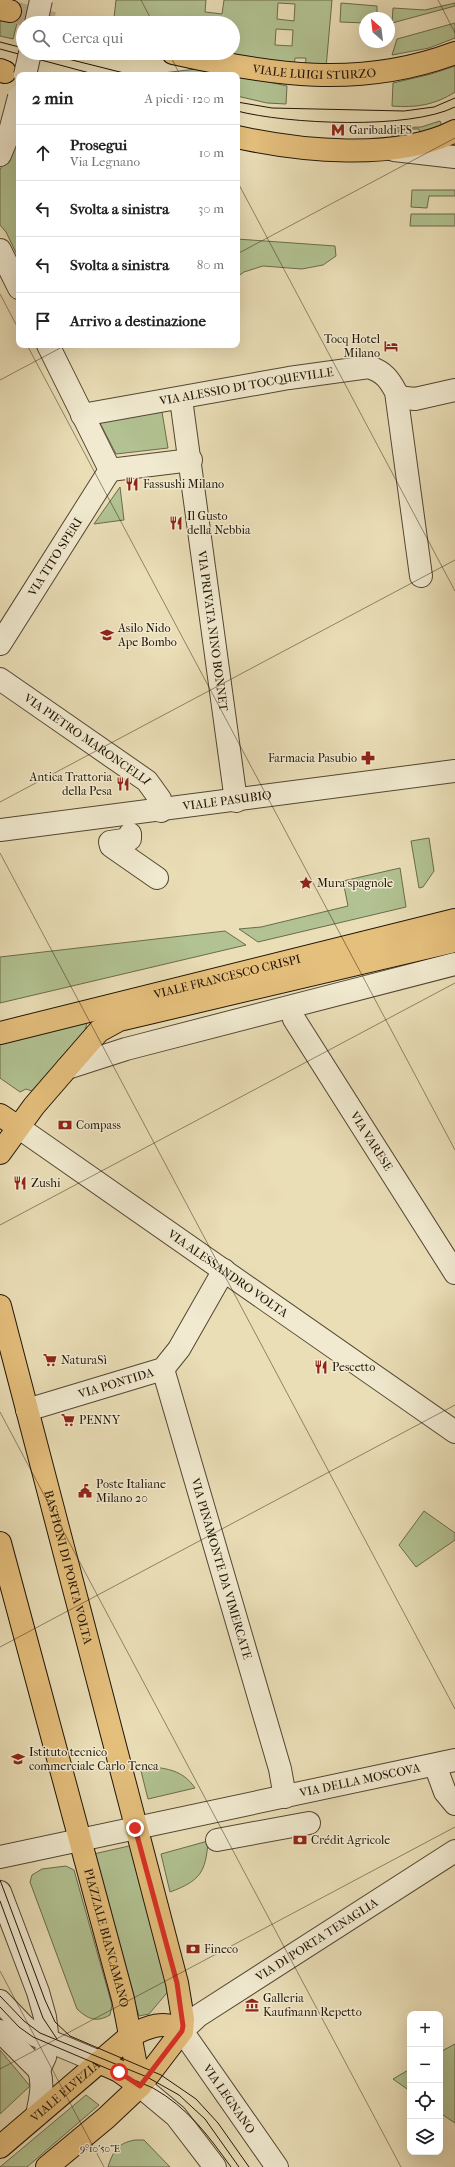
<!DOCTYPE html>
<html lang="it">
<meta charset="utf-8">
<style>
:root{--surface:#fff;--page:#f6f6f6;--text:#202124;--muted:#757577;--line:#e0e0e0}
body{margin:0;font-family:"IM FELL French Canon",serif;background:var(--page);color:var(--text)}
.controls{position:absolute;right:12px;bottom:12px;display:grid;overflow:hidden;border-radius:8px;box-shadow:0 4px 16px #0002}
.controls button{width:36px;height:36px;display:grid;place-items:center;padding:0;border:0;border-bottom:1px solid var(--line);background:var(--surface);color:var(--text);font:20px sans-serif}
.compass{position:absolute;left:359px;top:12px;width:36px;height:36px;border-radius:50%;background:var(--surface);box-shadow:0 4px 16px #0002;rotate:332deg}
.stop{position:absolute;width:12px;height:12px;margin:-9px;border:3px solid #d93025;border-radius:50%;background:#fff}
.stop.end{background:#d93025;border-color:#fff;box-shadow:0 1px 4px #0008}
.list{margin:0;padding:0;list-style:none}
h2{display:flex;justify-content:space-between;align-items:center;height:52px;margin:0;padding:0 16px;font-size:17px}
h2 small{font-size:13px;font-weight:400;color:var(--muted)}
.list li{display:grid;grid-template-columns:26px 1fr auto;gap:12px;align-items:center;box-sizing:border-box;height:56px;padding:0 16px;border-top:1px solid var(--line)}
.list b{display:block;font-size:15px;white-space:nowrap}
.list p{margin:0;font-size:13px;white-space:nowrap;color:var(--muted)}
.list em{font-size:13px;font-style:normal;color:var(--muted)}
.icon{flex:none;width:22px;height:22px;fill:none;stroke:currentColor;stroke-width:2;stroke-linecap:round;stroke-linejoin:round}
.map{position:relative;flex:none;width:455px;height:2167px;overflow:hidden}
.search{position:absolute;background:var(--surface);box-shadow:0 4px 16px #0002;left:16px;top:16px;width:224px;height:44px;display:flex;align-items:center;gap:10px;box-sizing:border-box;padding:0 14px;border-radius:22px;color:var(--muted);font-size:15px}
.panel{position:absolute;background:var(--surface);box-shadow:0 4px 16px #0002;left:16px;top:72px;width:224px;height:276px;border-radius:8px}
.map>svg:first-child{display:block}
.green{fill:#b2c292;stroke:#6a6b4c;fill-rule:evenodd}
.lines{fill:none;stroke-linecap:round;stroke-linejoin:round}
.major-tunnel{stroke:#c2b694;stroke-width:22;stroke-dasharray:22 11;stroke-linecap:butt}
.minor-casing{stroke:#534632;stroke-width:24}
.major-casing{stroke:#211406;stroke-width:24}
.minor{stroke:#f1ead0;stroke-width:22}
.major{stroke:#e5bf7c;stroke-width:22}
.tram{stroke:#211406;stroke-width:1}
.minor-bridge-casing{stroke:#534632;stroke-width:24;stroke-linecap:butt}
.minor-bridge{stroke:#f1ead0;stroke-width:22}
.route{stroke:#d93025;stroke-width:5}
.ticks{fill:none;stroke:#211406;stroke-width:1;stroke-opacity:0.45}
.labels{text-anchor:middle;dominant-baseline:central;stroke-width:3;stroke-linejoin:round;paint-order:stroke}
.street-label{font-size:12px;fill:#211406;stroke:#f1ead0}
.poi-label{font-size:12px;fill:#211406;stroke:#f1ead0;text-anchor:start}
.ticks-label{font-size:10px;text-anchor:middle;fill:#211406;stroke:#f1ead0;stroke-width:3;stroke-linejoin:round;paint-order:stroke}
</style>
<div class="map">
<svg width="455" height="2167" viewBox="0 0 455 2167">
<rect width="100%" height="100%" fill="#eadeb7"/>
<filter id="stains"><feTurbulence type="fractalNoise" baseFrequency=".005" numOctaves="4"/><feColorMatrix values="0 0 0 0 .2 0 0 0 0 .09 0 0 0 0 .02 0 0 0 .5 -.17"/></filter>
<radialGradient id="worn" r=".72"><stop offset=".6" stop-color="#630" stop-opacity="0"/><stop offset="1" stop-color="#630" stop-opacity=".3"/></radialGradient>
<path class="green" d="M116 0H206L205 12 222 14 224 0H332L326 68H305L306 58H295L294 67 226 53H233V23L204 21V23H120L114 18ZM278 3 295 4 294 21 277 19ZM276 29 293 30 292 46 275 45Z
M341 3 377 6V18H365V23L340 22Z
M455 3V6L392 23 393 8 425 10Z
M0 19 17 23 13 39 0 36Z
M455 23V38L429 48 392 55 397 39Z
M455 66V92C435 105 415 108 392 106L393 83 431 74Z
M205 68 237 75 154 74Z
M237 75 287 86 286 104 267 103 237 96Z
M440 121 442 126 420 134 419 129H408V134L405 135 403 130H399V136L392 137V128L421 127Z
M14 141 19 143V259L6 232 0 225V170Z
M412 190H455V196H429L427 208 411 207Z
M411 214H455V226H410Z
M237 239 335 246 336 256 323 265 302 269 263 266 244 272 237 277Z
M162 412 168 448 116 454 100 423 102 420Z
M120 487 124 520 94 524Z
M429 838 434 871 423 887 419 888 411 841Z
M400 868 406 907 258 942 239 929 261 927 348 906 343 881Z
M225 931 246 945 0 1003V957Z
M87 1022 85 1031 32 1091 26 1089 20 1092 0 1078V1039Z
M424 1511 455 1533V1540L416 1567 399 1545Z
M153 1767C171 1769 184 1772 195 1788L148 1799 141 1771Z
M208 1841C206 1872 200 1881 170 1892L161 1854Z
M129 1846 138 1850 171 1988 149 2014 139 2016 89 1855Z
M66 1866 74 1870 112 2005 110 2015C96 2023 88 2019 77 2009L30 1882 32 1875 42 1869Z
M455 2044V2123L440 2113V2052Z
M0 2050 30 2086 0 2114Z
M410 2069V2091L393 2079Z
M86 2095 99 2105 27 2167H0Z
M135 2140H144L170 2167H108C113 2151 118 2143 135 2140Z"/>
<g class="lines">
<path class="major-tunnel" d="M10 11 53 23"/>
<g class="minor-casing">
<g id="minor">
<path d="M394 150 455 157"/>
<path d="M0 155 10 131"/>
<path d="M0 250 19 288"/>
<path d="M48 345 110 470"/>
<path d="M397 397 415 399 455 390"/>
<path id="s1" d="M181 399 236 801"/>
<path id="s2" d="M82 415 289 378 369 367C384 372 389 379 396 392L421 576"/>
<path d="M110 470 191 460"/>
<path id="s3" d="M0 644 110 470"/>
<path id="s4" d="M0 679 147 781 160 799 161 811"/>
<path id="s5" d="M0 830 455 771"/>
<path d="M130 834V839L110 842 111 846 157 878"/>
<path id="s6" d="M291 1008 294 1019 455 1273"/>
<path d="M67 1068 126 1049 455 964"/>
<path id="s7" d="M18 1127 455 1432"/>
<path id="s8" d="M163 1369 280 1769 285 1797"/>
<path id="s9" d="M27 1410 163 1369 179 1349 224 1270"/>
<path d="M435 1765 445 1792 455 1804"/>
<path d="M217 1840 309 1823"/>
<path id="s10" d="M0 1857 455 1760"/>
<path d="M0 1892 38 1992 45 2017 48 2042 45 2057 39 2070C44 2085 40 2100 37 2115"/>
<path d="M0 2001 24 2026 35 2035 99 2062"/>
<path d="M0 2031 39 2070"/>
<path d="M140 2086 176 2116 215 2167"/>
<path id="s11" d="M277 2167 182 2031 198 2016 455 1851"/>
</g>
</g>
<g class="major-casing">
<g id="major">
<path d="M0 9 10 11"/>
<path id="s12" d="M173 53C270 75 359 89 455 53"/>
<path d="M0 70 5 72"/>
<path d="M237 137C300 151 396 161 455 131"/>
<path id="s13" d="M0 1033 455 920"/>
<path d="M0 1115 18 1127"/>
<path d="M0 1153 34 1106 99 1031 119 1020 455 941"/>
<path id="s14" d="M0 1306 177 1983 183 2019 182 2031 140 2086 106 2118 47 2167"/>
<path id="s15" d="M0 1543 123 1999 140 2086"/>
<path d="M99 2062 119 2071 140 2086"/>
<path id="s16" d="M0 2147 130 2036C147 2027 165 2019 182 2031"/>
</g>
</g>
<use href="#minor" class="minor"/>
<use href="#major" class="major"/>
<path class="tram" d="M0 42 23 48
M0 49 97 75
M44 53 132 75
M237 102 272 108 404 111 434 107 455 98
M237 111C287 124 409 130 455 107
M0 1880 45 2000 55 2022 70 2036 161 2075 196 2099 218 2123 249 2167
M0 1901 43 2018 57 2039
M0 1996 24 2021 40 2033 147 2077 179 2095 205 2119 239 2167
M0 2007 19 2027 33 2037 153 2088C187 2107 208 2135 231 2167"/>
<g class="minor-bridge-casing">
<path id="minor-bridge" d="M36 23 41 0
M25 75 30 53
M10 131 19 97"/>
</g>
<use href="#minor-bridge" class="minor-bridge"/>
</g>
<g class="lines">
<path class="route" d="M119 2072 140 2086 182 2031 183 2026 177 1983 135 1828"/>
</g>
<path class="ticks" d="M141 0 153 23M438 0 455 33M169 53 180 75M237 181 455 591M237 254 455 138M0 294 19 330M27 345 455 1150M0 380 66 345M0 802 455 560M0 853 455 1709M0 1225 455 983M0 1412 401 2167M0 1647 455 1405M0 1971 104 2167M0 2069 455 1827"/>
<defs>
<g id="metro-bare" transform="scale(1.08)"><path d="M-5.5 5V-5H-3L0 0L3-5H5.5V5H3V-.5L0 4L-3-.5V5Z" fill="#8f2418" stroke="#f1ead0" stroke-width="2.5" paint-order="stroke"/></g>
<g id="hotel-bare" transform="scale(1.08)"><path d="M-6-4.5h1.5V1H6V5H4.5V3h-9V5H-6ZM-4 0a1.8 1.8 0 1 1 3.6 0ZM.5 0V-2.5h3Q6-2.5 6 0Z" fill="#8f2418" stroke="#f1ead0" stroke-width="2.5" paint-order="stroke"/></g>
<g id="restaurant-bare" transform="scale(1.08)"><path d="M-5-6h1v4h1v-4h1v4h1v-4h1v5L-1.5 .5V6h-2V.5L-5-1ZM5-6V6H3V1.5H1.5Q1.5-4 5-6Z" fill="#8f2418" stroke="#f1ead0" stroke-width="2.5" paint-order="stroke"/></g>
<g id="school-bare" transform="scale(1.08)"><path d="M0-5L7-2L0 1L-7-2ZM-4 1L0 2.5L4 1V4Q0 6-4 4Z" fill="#8f2418" stroke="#f1ead0" stroke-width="2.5" paint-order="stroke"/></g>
<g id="pharmacy-bare" transform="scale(1.08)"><path d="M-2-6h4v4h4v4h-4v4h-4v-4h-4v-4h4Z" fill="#8f2418" stroke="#f1ead0" stroke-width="2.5" paint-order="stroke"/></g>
<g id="sight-bare" transform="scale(1.08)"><path d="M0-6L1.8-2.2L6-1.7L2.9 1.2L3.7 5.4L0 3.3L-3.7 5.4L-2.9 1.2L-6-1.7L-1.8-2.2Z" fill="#8f2418" stroke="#f1ead0" stroke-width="2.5" paint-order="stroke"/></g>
<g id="bank-bare" transform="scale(1.08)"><path d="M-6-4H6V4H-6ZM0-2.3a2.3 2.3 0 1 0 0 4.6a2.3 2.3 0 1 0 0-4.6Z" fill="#8f2418" stroke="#f1ead0" stroke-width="2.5" paint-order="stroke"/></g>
<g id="supermarket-bare" transform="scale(1.08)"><path d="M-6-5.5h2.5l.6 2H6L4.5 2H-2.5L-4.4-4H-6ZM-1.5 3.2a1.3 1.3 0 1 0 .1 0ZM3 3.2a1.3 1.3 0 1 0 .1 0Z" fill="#8f2418" stroke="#f1ead0" stroke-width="2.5" paint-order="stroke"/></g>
<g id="civic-bare" transform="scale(1.08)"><path d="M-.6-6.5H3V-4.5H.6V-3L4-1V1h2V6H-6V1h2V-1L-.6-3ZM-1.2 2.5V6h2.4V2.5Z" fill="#8f2418" stroke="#f1ead0" stroke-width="2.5" paint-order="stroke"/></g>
<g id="museum-bare" transform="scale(1.08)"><path d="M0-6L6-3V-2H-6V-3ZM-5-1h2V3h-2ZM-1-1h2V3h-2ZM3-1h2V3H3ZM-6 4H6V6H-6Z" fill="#8f2418" stroke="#f1ead0" stroke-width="2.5" paint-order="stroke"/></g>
</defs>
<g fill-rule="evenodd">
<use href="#metro-bare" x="338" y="130"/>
<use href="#hotel-bare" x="391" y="346"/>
<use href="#restaurant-bare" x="132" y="484"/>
<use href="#restaurant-bare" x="176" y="523"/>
<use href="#school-bare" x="107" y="635"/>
<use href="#pharmacy-bare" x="368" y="758"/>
<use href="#restaurant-bare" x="123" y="784"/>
<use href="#sight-bare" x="306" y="883"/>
<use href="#bank-bare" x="65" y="1125"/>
<use href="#restaurant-bare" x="20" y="1183"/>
<use href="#supermarket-bare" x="50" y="1360"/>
<use href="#restaurant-bare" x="321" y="1367"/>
<use href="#supermarket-bare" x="68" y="1420"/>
<use href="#civic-bare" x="85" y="1491"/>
<use href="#school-bare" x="18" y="1759"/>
<use href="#bank-bare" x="300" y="1840"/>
<use href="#bank-bare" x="193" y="1949"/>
<use href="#museum-bare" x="252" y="2005"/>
</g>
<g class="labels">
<g class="street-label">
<text stroke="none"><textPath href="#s12" startOffset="143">VIALE LUIGI STURZO</textPath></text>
<text stroke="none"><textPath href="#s2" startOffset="167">VIA ALESSIO DI TOCQUEVILLE</textPath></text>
<text stroke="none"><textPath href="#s3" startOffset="103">VIA TITO SPERI</textPath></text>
<text stroke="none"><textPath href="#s1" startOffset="234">VIA PRIVATA NINO BONNET</textPath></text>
<text stroke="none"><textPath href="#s4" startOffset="106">VIA PIETRO MARONCELLI</textPath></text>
<text stroke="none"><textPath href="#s5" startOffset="229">VIALE PASUBIO</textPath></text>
<text stroke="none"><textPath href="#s13" startOffset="234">VIALE FRANCESCO CRISPI</textPath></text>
<text stroke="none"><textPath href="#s6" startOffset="156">VIA VARESE</textPath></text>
<text stroke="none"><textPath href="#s7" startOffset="256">VIA ALESSANDRO VOLTA</textPath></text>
<text stroke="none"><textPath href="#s9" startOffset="93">VIA PONTIDA</textPath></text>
<text stroke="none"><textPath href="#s14" startOffset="270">BASTIONI DI PORTA VOLTA</textPath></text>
<text stroke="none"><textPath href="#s8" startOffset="208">VIA PINAMONTE DA VIMERCATE</textPath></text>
<text stroke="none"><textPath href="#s10" startOffset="368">VIA DELLA MOSCOVA</textPath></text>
<text stroke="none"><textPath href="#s15" startOffset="409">PIAZZALE BIANCAMANO</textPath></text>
<text stroke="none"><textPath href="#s11" startOffset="329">VIA DI PORTA TENAGLIA</textPath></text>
<text stroke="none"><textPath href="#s16" startOffset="86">VIALE ELVEZIA</textPath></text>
<text transform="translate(229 2099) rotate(55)">VIA LEGNANO</text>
</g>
<g class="poi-label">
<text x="349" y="130">Garibaldi FS</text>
<text x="380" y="339" text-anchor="end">Tocq Hotel<tspan x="380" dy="14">Milano</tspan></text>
<text x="143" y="484">Fassushi Milano</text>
<text x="187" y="516">Il Gusto<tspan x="187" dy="14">della Nebbia</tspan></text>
<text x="118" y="628">Asilo Nido<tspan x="118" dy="14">Ape Bombo</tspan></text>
<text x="357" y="758" text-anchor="end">Farmacia Pasubio</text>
<text x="112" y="777" text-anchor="end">Antica Trattoria<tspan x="112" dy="14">della Pesa</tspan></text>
<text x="317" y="883">Mura spagnole</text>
<text x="76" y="1125">Compass</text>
<text x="31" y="1183">Zushi</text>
<text x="61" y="1360">NaturaSì</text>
<text x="332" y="1367">Pescetto</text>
<text x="79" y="1420">PENNY</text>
<text x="96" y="1484">Poste Italiane<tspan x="96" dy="14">Milano 20</tspan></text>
<text x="29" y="1752">Istituto tecnico<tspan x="29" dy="14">commerciale Carlo Tenca</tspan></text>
<text x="311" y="1840">Crédit Agricole</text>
<text x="204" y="1949">Fineco</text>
<text x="263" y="1998">Galleria<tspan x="263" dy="14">Kaufmann Repetto</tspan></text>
</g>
</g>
<g class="ticks-label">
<text x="100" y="2152">9°10'50"E</text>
</g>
<rect width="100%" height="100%" filter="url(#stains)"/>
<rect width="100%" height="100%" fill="url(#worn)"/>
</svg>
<div class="controls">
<button>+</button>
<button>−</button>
<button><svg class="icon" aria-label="locate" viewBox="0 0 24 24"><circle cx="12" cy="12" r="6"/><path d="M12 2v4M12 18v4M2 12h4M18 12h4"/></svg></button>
<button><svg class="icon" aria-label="layers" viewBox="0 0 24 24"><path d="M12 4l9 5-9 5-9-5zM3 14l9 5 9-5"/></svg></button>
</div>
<svg class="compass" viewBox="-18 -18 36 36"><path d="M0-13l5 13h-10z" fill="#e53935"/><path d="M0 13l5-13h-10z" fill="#757577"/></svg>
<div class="stop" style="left:119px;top:2072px"></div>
<div class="stop end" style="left:135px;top:1828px"></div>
<div class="search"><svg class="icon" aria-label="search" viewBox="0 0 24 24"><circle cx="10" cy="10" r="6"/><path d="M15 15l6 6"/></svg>Cerca qui</div>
<section class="panel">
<h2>2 min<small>A piedi · 120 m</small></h2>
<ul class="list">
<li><svg class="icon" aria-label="ahead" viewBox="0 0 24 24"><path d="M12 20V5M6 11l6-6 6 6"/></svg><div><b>Prosegui</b><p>Via Legnano</p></div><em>10 m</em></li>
<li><svg class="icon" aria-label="left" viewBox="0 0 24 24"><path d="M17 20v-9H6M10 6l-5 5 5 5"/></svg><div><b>Svolta a sinistra</b></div><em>30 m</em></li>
<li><svg class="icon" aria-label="left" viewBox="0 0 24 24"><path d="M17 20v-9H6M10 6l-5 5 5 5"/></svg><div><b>Svolta a sinistra</b></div><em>80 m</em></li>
<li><svg class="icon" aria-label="arrive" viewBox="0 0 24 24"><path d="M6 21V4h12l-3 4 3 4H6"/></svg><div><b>Arrivo a destinazione</b></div></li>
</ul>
</section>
</div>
